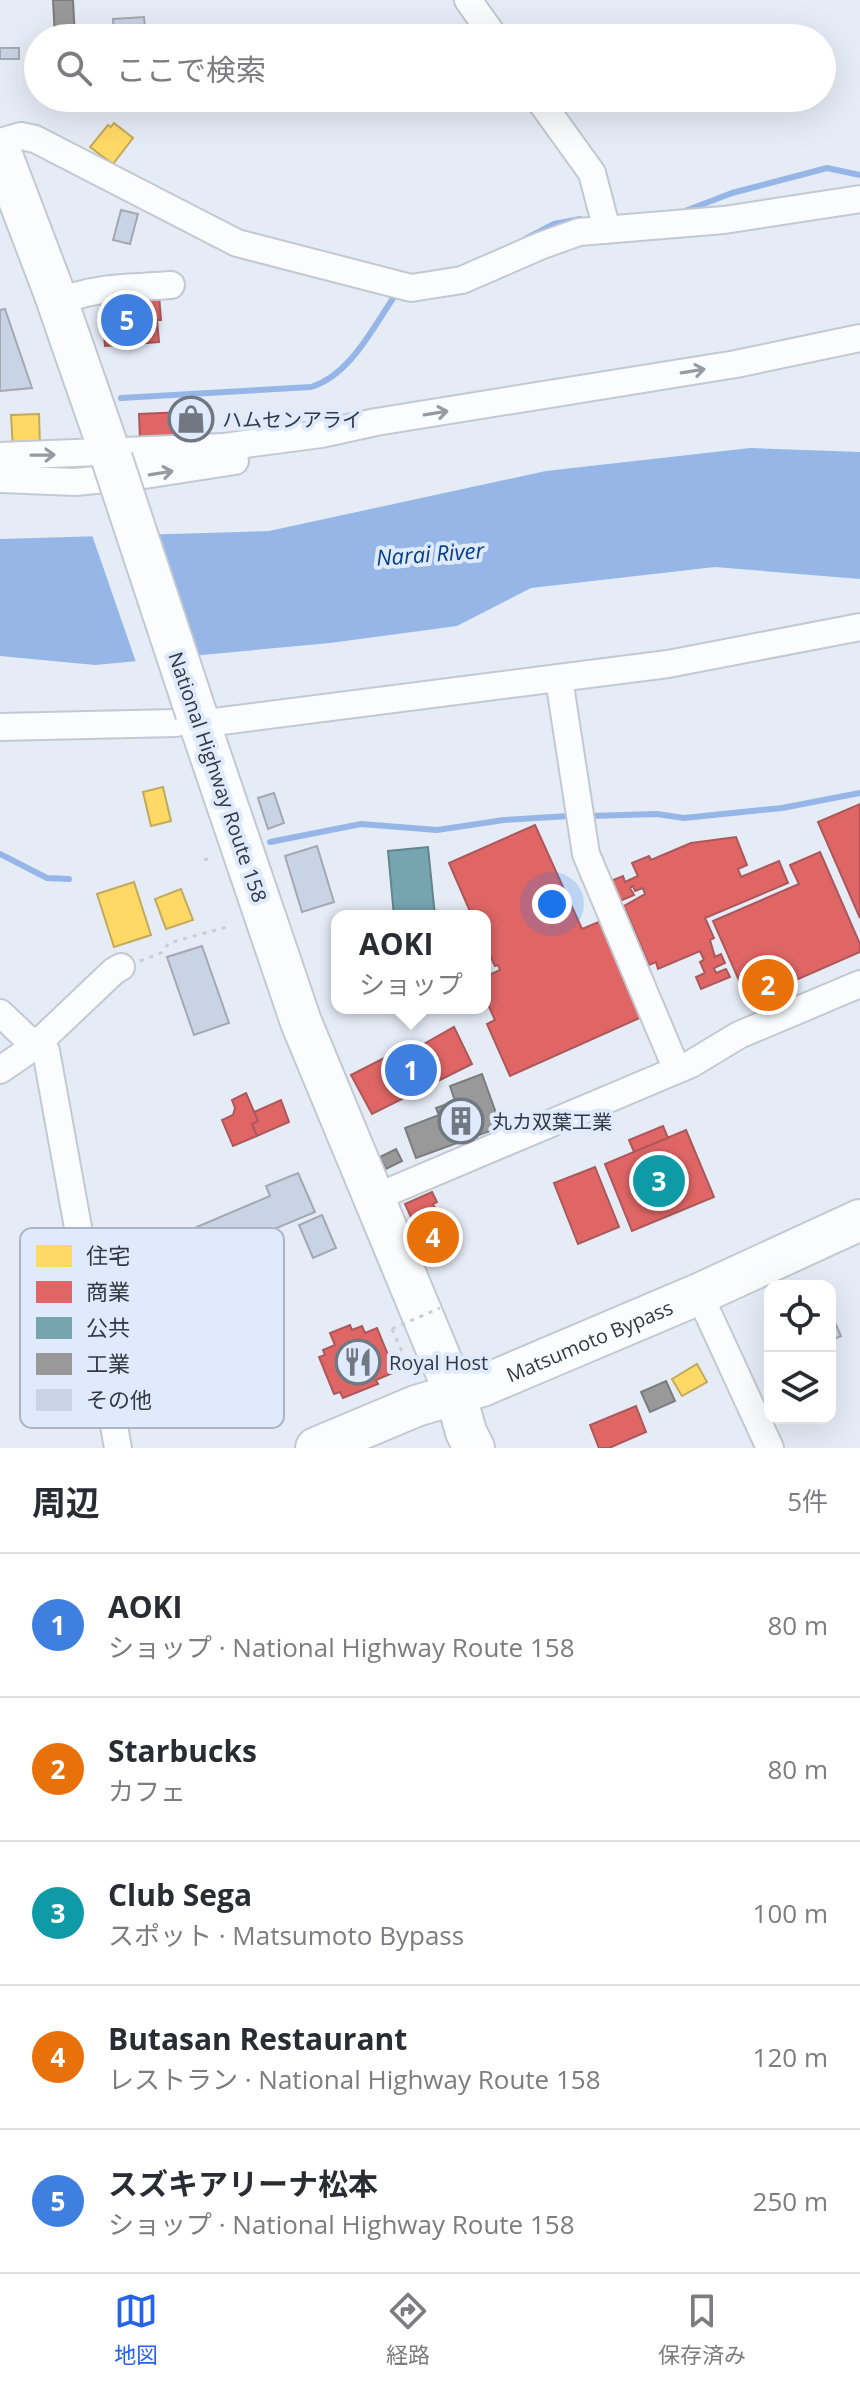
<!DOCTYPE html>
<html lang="ja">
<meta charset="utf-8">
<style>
:root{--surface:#fff;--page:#f2f2f3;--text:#2b2b33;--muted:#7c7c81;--line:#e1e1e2;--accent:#2563eb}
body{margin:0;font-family:"Open Sans","Noto Sans JP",sans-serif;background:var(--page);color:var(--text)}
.controls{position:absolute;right:24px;bottom:24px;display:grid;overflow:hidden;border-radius:16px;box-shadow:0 8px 32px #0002}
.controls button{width:72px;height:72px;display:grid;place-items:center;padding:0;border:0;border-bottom:2px solid var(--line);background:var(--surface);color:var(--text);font:40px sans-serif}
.you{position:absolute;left:552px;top:904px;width:28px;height:28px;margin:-20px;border:6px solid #fff;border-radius:50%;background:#1a73e8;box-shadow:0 0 0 12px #1a73e833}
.badge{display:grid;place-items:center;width:52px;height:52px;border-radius:50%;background:var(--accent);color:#fff;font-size:26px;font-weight:700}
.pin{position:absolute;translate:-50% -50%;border:4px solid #fff;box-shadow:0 2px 8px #0006}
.popup{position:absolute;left:331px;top:910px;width:160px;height:104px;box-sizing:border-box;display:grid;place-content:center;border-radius:16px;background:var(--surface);filter:drop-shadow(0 2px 6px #0005);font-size:26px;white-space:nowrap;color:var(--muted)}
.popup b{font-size:30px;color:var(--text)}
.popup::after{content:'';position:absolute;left:50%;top:100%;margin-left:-16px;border:16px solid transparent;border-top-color:var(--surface)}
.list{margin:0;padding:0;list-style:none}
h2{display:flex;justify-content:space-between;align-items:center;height:104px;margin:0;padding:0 32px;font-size:34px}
h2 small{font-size:26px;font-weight:400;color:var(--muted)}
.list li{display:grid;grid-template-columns:52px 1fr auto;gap:24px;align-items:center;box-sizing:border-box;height:144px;padding:0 32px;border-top:2px solid var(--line)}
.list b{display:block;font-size:30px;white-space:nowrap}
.list p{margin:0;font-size:26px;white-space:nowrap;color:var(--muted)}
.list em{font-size:26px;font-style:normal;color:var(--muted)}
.icon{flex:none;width:44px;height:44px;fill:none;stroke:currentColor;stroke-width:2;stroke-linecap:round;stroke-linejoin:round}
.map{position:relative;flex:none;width:860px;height:1448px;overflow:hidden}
.search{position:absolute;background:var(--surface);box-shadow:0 8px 32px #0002;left:24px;right:24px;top:24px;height:88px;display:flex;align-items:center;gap:20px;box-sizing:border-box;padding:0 28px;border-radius:44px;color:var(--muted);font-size:30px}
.sheet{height:824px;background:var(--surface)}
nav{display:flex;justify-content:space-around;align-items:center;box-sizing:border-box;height:112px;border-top:2px solid var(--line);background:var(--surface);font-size:22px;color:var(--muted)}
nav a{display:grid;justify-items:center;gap:4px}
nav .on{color:var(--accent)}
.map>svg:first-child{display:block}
.water{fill:#96b6e7}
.pier{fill:#e6ecf6}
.homes{fill:#ffd966;stroke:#c2a95b;stroke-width:2}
.shops{fill:#e06666;stroke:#ac585b;stroke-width:2}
.public{fill:#76a5af;stroke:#62858e;stroke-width:2}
.industry{fill:#999;stroke:#7a7c7f;stroke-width:2}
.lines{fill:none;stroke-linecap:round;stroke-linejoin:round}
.stream{stroke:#96b6e7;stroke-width:6}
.building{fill:#c8d3e5;stroke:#a3a8b1;stroke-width:2}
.minor-casing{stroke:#c3c9d2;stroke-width:30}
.highway-casing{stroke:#c3c9d2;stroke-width:44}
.path{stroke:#cacdd2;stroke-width:3;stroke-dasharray:4 6;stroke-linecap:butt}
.minor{stroke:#fbfcfe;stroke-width:26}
.highway{stroke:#fbfcfe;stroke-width:40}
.highway-bridge-casing{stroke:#c3c9d2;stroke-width:44;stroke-linecap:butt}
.path-bridge{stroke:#cacdd2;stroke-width:3;stroke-dasharray:4 6;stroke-linecap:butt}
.highway-bridge{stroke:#fbfcfe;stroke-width:40}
.oneway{stroke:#979aa0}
.labels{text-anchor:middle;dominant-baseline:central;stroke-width:8;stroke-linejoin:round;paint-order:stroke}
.poi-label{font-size:20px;fill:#333942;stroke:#dfebfd;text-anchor:start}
.street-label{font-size:20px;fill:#333942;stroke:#dfebfd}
.water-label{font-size:22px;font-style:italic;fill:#043f8c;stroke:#dfebfd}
.key{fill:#dfebfd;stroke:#abb6c5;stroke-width:2}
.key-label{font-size:22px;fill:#333942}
</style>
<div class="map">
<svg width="860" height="1448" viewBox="0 0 860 1448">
<rect width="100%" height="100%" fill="#e6ecf6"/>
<path class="water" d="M750 448 860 452V579L715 567 531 588 457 626 330 643 95 665 0 656V539L269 531 546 471Z"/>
<path class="pier" d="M155 530 198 659 137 665 91 532Z"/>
<path class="homes" d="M114 123 133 138 113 164 90 147 108 125 111 127Z
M39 414 40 447 13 449 11 415Z
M163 787 171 821 151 826 143 792Z
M134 882 151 935 114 947 97 894Z
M181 889 193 920 166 929 155 899Z
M697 1364 707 1382 682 1396 672 1379Z"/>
<path class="shops" d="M159 295 161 320H157L159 342 105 346 101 299Z
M207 411 208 436 140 439 139 414Z
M860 804V918L818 822Z
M535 825 582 929 601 921 644 1016 510 1076 487 1024 495 1020 485 998V977L500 970 498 965 495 966 485 945V916H472L449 863Z
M736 837 747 865 738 869 741 877 779 861 788 883 705 918 714 938 710 940 715 957 721 954 725 963 714 968 716 973 726 969 730 977 701 989 696 977 705 973 700 962 704 960 700 951 658 969 656 962 649 965 624 906 645 894 643 888 635 891 633 886 630 888 634 895 620 901 611 881 623 876 625 882 638 876 632 863 649 856 651 860 691 843Z
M820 852 860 944V952L748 1001 713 921 799 884 790 865Z
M454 1027 472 1064 372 1114 351 1075 388 1056 392 1062Z
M246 1093 258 1121 252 1124 257 1136 233 1146 222 1120 233 1115 235 1108 232 1100Z
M281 1100 289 1122 257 1136 252 1124 258 1121 254 1112Z
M663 1126 668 1138 634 1152 629 1140Z
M686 1130 714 1197 632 1231 605 1164Z
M595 1167 619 1227 578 1244 554 1183Z
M432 1192 437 1202 433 1204 443 1226 447 1224 453 1238 426 1250 405 1204Z
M350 1325 352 1330 362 1326 365 1333 377 1328 395 1372 376 1380 378 1384 343 1398 340 1392 334 1394 319 1357 325 1355 323 1350 335 1345 330 1333Z
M636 1406 646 1432 609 1448H599L590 1425Z"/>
<path class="public" d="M428 847 435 916H394L388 851Z"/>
<path class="industry" d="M53 0H73L75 38H55Z
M482 1074 501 1127 416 1158 405 1128 439 1115 436 1108 455 1101 450 1086Z
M396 1149 402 1161 386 1169 380 1157Z
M666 1381 675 1401 650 1412 641 1392Z"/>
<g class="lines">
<path class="stream" d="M685 211 732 193 827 168 860 175
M527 238 554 224 580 219
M121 398 311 387C350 375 372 329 394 297
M590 816 657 814 684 818 782 808 860 793
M270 842 361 824 437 830 504 820 569 816
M0 854 47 878 69 879"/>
</g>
<path class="building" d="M144 17 146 38H114L113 19Z
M0 48H19V59H0Z
M121 210 138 214 130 244 113 240Z
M5 309 32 388 0 391V310Z
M274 793 284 823 268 829 258 798Z
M317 846 334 902 302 912 285 856Z
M202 946 229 1023 194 1035 167 957Z
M298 1173 315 1212 205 1258 192 1229 270 1196 266 1186Z
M322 1215 336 1248 313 1258 299 1225Z
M830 1311 841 1336 830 1341Z"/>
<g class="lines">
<g class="minor-casing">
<path id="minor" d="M468 0 495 38
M538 98 592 173 607 230
M0 142 21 136 35 139 237 243 411 288 462 280 540 246 579 232 724 220 860 199
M57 303C93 286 133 288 171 285
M0 456 224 447 321 434 376 422 736 364 860 338
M0 479 75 482 138 476 235 461
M559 679 586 854 677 1070
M199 724 668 664 860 627
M0 727 176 723
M0 1013 35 1046 46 1051 118 1448
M0 1070 35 1046 114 971 121 967
M374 1198 691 1064 739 1035 860 984
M699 1294 770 1448"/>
</g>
<g class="highway-casing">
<g id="highway">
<path d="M0 150 54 292 112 459"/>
<path d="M196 713 301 1022 456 1396 466 1432 474 1448"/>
<path id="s1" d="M316 1448 416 1406 482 1386 699 1294 860 1220"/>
</g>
</g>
<path class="path" d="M204 860 210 858
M140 961 161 953 169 943 227 927
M392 1329 406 1361"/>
<use href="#minor" class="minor"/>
<use href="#highway" class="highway"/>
<g class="highway-bridge-casing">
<path id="highway-bridge" d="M112 459 196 713"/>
</g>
<path class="path-bridge" d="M392 1329 440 1308"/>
<use href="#highway-bridge" class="highway-bridge"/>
</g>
<defs><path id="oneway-shaft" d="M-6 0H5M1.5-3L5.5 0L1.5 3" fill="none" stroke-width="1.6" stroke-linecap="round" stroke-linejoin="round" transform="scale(2)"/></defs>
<g class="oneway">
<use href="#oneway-shaft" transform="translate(693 371) rotate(-9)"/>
<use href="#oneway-shaft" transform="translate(436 413) rotate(-9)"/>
<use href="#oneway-shaft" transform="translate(43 455) rotate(-1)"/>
<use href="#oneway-shaft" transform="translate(161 473) rotate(-9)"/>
</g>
<defs>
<g id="shop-ring" transform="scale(2.3)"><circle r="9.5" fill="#dfebfd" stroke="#727881" stroke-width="1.5"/><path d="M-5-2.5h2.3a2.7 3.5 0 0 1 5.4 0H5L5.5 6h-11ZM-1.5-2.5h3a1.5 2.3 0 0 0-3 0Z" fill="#727881"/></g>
<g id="building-ring" transform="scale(2.3)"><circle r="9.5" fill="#dfebfd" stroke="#727881" stroke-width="1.5"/><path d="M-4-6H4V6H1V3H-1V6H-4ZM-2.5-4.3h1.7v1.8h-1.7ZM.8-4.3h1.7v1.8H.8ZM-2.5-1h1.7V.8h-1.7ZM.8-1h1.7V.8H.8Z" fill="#727881"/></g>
<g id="restaurant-ring" transform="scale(2.3)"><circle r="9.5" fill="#dfebfd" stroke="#727881" stroke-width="1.5"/><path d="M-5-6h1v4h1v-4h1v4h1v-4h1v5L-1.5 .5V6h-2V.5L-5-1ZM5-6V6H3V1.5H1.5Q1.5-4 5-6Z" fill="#727881"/></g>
</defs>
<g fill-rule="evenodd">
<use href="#shop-ring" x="191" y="419"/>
<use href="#building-ring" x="461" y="1121"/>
<use href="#restaurant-ring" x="358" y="1362"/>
</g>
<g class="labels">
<g class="poi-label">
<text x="222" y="419">ハムセンアライ</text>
<text x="492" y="1121">丸カ双葉工業</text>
<text x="389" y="1362">Royal Host</text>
</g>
<g class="street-label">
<text transform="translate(218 777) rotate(71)">National Highway Route 158</text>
<text stroke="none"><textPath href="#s1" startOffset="294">Matsumoto Bypass</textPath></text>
</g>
<g class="water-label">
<text transform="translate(430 553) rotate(-4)">Narai River</text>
</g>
</g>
<rect x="20" y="1228" width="264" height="200" rx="12" class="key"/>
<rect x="36" y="1245" width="36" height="22" fill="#ffd966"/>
<rect x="36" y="1281" width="36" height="22" fill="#e06666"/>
<rect x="36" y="1317" width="36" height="22" fill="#76a5af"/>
<rect x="36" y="1353" width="36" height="22" fill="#999"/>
<rect x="36" y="1389" width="36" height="22" fill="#c8d3e5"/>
<g class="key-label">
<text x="86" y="1264">住宅</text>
<text x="86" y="1300">商業</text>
<text x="86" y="1336">公共</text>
<text x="86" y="1372">工業</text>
<text x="86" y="1408">その他</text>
</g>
</svg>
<div class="controls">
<button><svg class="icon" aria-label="locate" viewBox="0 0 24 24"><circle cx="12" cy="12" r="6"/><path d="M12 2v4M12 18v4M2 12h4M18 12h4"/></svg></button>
<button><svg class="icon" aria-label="layers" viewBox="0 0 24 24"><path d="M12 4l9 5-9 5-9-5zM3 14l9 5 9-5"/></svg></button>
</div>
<div class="you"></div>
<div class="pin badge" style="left:411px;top:1070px;background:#3f7fe0">1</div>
<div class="popup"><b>AOKI</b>ショップ</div>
<div class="pin badge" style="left:768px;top:985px;background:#e8710a">2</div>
<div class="pin badge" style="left:659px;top:1181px;background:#0f9aa8">3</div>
<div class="pin badge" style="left:433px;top:1237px;background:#e8710a">4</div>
<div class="pin badge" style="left:127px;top:320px;background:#3f7fe0">5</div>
<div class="search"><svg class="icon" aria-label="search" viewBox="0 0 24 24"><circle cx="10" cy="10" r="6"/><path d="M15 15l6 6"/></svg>ここで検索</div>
</div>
<section class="sheet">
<h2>周辺<small>5件</small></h2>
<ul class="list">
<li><span class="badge" style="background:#3f7fe0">1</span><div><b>AOKI</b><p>ショップ · National Highway Route 158</p></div><em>80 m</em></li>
<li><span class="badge" style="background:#e8710a">2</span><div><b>Starbucks</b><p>カフェ</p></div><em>80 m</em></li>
<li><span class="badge" style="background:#0f9aa8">3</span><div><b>Club Sega</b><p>スポット · Matsumoto Bypass</p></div><em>100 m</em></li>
<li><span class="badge" style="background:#e8710a">4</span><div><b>Butasan Restaurant</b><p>レストラン · National Highway Route 158</p></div><em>120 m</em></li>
<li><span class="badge" style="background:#3f7fe0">5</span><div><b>スズキアリーナ松本</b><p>ショップ · National Highway Route 158</p></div><em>250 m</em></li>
</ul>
</section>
<nav>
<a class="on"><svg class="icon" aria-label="map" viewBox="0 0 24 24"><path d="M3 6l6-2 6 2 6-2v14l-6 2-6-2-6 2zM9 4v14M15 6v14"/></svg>地図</a>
<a><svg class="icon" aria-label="directions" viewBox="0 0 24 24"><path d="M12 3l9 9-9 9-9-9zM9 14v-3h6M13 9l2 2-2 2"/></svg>経路</a>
<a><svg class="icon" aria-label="saved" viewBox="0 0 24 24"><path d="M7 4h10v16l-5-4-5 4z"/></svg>保存済み</a>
</nav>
